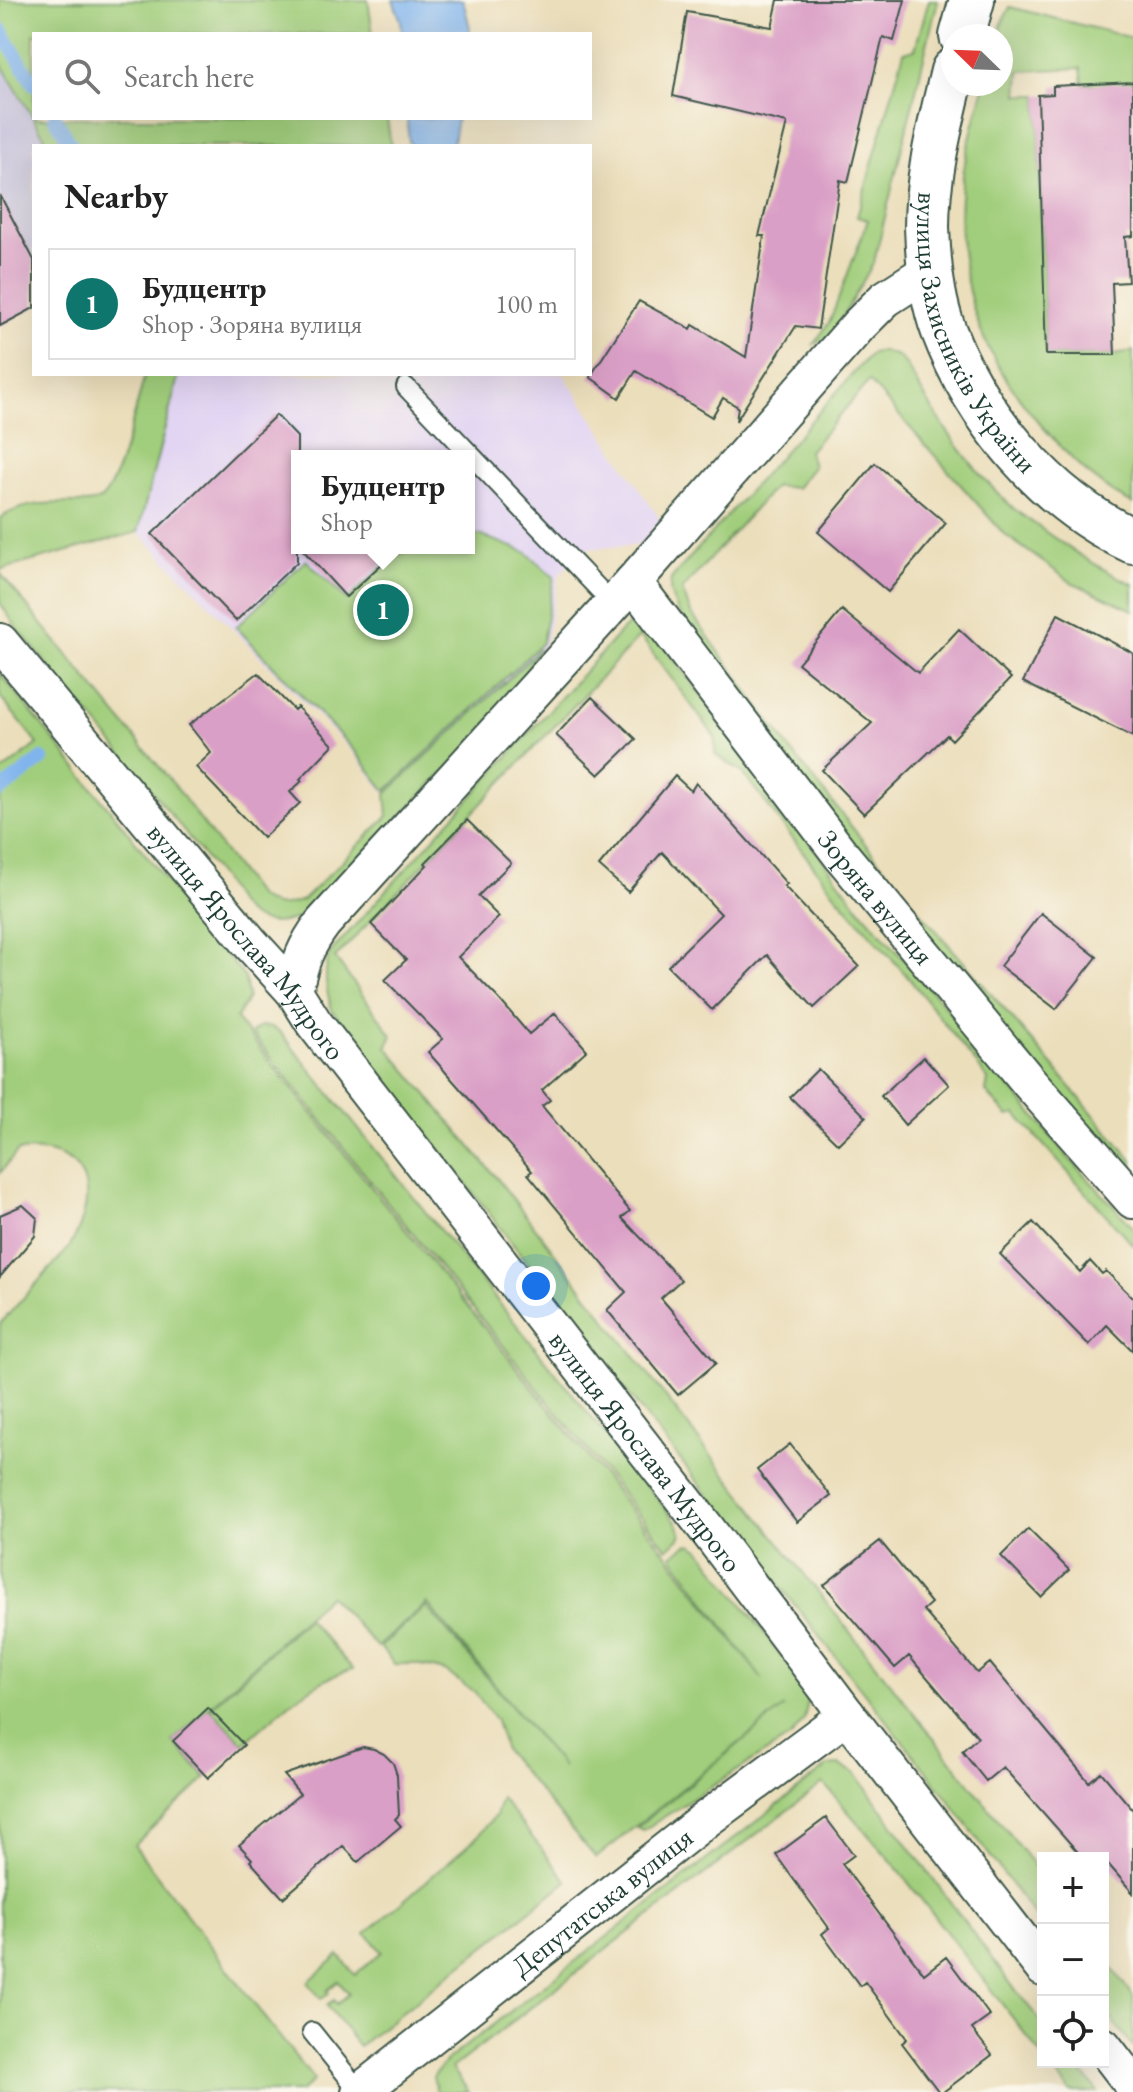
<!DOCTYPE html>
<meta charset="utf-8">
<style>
:root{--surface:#fff;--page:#f2f2f2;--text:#222;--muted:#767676;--line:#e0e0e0;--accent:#0f766e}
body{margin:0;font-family:"EB Garamond",serif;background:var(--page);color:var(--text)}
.controls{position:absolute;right:24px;bottom:24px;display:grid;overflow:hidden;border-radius:0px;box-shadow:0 8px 32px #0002}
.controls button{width:72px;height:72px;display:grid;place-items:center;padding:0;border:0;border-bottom:2px solid var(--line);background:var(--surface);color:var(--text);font:40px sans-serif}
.compass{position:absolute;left:941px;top:24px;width:72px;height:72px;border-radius:50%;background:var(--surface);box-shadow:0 8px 32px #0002;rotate:293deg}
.you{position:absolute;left:536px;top:1286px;width:28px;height:28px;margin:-20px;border:6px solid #fff;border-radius:50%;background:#1a73e8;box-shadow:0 0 0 12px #1a73e833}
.badge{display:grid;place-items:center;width:52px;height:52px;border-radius:50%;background:var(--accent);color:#fff;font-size:26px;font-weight:700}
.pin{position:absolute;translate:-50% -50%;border:4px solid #fff;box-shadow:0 2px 8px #0006}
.popup{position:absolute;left:291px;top:450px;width:184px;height:104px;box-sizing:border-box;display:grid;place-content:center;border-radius:0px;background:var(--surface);filter:drop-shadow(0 2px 6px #0005);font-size:26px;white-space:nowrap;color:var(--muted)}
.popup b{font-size:30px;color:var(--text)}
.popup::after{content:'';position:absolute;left:50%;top:100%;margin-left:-16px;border:16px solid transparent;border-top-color:var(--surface)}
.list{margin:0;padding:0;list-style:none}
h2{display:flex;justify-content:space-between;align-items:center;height:104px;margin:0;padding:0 32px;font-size:34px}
h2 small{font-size:26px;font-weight:400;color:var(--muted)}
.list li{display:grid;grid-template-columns:52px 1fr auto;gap:24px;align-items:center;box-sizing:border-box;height:112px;margin:0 16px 16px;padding:0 16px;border:2px solid var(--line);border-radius:0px}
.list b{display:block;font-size:30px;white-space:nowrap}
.list p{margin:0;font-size:26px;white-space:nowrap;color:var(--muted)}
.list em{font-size:26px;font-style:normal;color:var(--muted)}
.icon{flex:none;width:44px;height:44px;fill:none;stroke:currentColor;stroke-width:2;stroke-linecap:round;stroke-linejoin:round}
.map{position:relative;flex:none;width:1133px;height:2092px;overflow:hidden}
.search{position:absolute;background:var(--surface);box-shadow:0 8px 32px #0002;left:32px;top:32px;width:560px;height:88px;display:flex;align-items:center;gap:20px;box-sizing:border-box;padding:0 28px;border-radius:0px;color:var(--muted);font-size:30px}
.panel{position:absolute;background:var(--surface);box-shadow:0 8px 32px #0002;left:32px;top:144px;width:560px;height:232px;border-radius:0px}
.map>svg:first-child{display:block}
.built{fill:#e2d4f3;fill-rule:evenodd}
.industrial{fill:#c5c0da}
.green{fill:#a1ce7b;stroke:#608658;stroke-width:2}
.water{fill:#80b4ed;stroke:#507890;stroke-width:2}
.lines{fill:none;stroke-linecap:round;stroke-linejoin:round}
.stream{stroke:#80b4ed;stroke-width:14}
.building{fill:#da9fc6}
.service-casing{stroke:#3e5548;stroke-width:22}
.minor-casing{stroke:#3e5548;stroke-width:40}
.tertiary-casing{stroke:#3e5548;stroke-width:48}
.service{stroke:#fff;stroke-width:18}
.minor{stroke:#fff;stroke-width:36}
.tertiary{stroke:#fff;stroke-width:44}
.labels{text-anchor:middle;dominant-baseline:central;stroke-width:7;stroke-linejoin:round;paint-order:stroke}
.street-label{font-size:28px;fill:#1f3d34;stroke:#fbf7ec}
</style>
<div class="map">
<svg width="1133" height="2092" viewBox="0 0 1133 2092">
<rect width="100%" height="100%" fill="#fbf7ec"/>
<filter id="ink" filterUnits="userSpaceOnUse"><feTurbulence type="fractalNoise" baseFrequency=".0125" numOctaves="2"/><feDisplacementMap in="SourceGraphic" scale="16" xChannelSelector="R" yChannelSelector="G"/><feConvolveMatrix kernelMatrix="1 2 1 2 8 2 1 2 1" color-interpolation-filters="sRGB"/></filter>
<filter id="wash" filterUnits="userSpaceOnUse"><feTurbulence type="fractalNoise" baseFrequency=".006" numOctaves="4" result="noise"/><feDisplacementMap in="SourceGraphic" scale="32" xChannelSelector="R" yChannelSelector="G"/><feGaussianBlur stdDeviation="1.8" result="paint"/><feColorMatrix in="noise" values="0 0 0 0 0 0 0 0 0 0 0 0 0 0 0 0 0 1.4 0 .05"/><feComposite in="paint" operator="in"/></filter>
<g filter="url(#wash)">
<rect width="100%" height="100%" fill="#ebdebb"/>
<path class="built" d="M179 374H563L661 521 640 545 584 549 559 575 545 645 386 794 353 752 138 532ZM297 456H469V548H297Z"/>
<path class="industrial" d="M0 63 49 146H34V308L0 326Z"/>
<path class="green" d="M0 0H368L373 34H34V118H387L391 146H50L0 62Z
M929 0H938L874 262 839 323 828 338 814 344 830 321 868 220 857 217 904 52 915 49Z
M1010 7 1133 38V93L1093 84H1083L1081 68 1020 71 1018 95H1038L1046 355H1115L1133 351V504C1100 488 1074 462 1050 435 1021 403 992 363 978 323 963 280 957 229 962 185 965 150 976 117 985 84H1001V36H998L1002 23Z
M882 351 898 356 905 363C933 413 967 466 1010 505 1019 514 1029 520 1039 527 1070 550 1098 568 1133 584V610L1071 582 1004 534 869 381 809 451 813 467 796 488 775 486 682 590 691 613 789 748 910 900 1030 1039 1133 1161V1180L916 932 678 612 670 592 671 579 866 359 872 353Z
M145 374H179L138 532 0 570V518C22 503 47 503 72 503 82 503 94 504 102 498 118 486 139 397 145 374Z
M469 534 480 535 526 552 554 577 542 643 386 791 354 750 236 627 306 560 347 600 393 557 413 548H469Z
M0 573 175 786 258 897C276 909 283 907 303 900L388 816 386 794 540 649 521 680 467 749 303 915C286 923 269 927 251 916 237 907 230 891 221 878 207 860 193 843 179 825 127 758 71 693 16 627L0 603Z
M633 621 640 622 651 628 859 908 943 1004 1066 1155 1133 1227V1245L1016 1114 1008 1116 986 1092 988 1079 908 977 835 894 743 773 715 754V737L640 636 335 958 392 1035 387 1047 496 1177 712 1457 1043 1877V1927L945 1795 644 1414 332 1010C326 990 323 973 330 953L623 629Z
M0 673 245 978 248 998 236 1019 665 1552 762 1679 672 1556 686 1545 691 1544 700 1549 801 1681 809 1695 804 1720 792 1736 643 1830 637 1827 784 1707 596 1858 505 1751 496 1721 475 1693 445 1671 416 1664H394L380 1647 426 1606 563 1767 427 1603 377 1647 329 1595 173 1741 206 1778 134 1845 268 2022 314 2080 300 2092H0V1324C15 1307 30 1291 45 1274 53 1265 63 1256 70 1246 102 1192 88 1145 18 1151L0 1173V773L38 744 0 697Z
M261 1026 271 1027 280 1032 677 1523 681 1534 679 1538 667 1549 251 1033Z
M307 1618 353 1669C308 1682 278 1713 244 1744L210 1708Z
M839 1765 855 1773 1010 1983 1043 2024V2057L893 1863 823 1783 452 2068 469 2092H437L433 2077 445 2062 828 1766Z
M501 1798 567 1881 359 2046 327 2006 334 2000 337 2004 349 1994 338 1981 327 1991 329 1994 321 1999 308 1982 339 1955 355 1975 382 1952 366 1933 475 1839 495 1816Z
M1103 1956 1133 1996V2047L1103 2008Z
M1047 2062H1074L1098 2092H1070Z"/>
<path class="water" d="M393 0H463L470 28 469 34H402L401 21Z
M407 118H457L453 142 449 146H413L409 142Z"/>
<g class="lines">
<path class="stream" d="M0 29 34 84
M55 118 72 146
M0 791 42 759"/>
</g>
<g id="blocks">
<path class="building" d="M778 0H905L894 41 883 37 848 182 840 180 818 329 796 326 736 421 738 407 723 398 712 417 636 371 619 398 590 377 639 301 691 329 693 325 746 357 764 236H759L787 123 673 96 687 12 772 27Z
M1133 82V236L1125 237 1128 282 1112 283 1115 355H1046L1038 95 1053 94V86Z
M0 195 34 260V308L0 326Z
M276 415 297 437V562L236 621 152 534Z
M875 463 946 523 888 592 818 532Z
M301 548H399L346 597Z
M842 610 918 673 959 629 1011 678 952 740 947 735 864 814 822 770 872 723 798 663Z
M1058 614 1133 653V737L1023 682Z
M258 673 294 710 297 707 333 745 300 779 302 781 290 792 300 803 263 838 196 767 211 753 189 725Z
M592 697 636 739 599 775 556 735Z
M675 776 691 791 696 783 787 884 784 886 859 966 814 1008 767 955 712 1010 668 966 721 914 662 852 628 892 599 866Z
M467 820 511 863 478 896 499 917 458 957 499 999 529 1034 555 1013 587 1050 542 1090 550 1100 542 1106 630 1211 622 1218 681 1280 661 1298 716 1363 678 1395 607 1310 626 1292 528 1174 532 1171 428 1052 443 1039 385 980 406 960 371 924 427 865 425 863Z
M1041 913 1097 957 1056 1009 1000 966Z
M924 1057 949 1085 905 1125 881 1096Z
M818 1069 866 1117 838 1144 790 1097Z
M23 1205 37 1218 35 1236 0 1277V1215Z
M1033 1222 1080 1272 1090 1261 1102 1274 1106 1271 1133 1298V1351L1107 1325 1089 1345 1000 1254Z
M790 1444 831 1496 797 1522 757 1470Z
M1028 1529 1069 1570 1041 1597 1001 1556Z
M880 1541 931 1603 923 1610 977 1673 990 1663 1089 1782 1101 1772 1133 1810V1893L1103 1858H1083L1003 1767 986 1781 962 1751 978 1737 909 1656 895 1668 824 1585Z
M208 1708 244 1745 208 1778 173 1741Z
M363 1747 374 1749 384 1754 393 1763 397 1775 399 1815 395 1819 401 1826 358 1862 343 1846 283 1898 250 1861 252 1859 239 1845 300 1794 284 1775Z
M826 1818 854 1855 842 1864 924 1974 946 1957 990 2016 972 2029 992 2055 943 2092H939L902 2043 907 2039 865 1982 860 1986 822 1934 829 1928 776 1855Z"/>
</g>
</g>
<g filter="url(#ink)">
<use href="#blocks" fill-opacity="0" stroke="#3e5548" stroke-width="2"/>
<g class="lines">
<g class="service-casing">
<path id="service" d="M406 387 613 604
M312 2032 360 2092"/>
</g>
<g class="minor-casing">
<g id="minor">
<path id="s1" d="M633 582 842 856 1029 1082 1133 1200"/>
<path id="s2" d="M0 642 251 944 294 991 314 1023 706 1528 847 1715 1043 1968"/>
<path d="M294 991C300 962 305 947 323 923L633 582 859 325 885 299 930 270"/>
<path d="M1103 2046 1133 2085"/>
<path id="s3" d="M360 2092 705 1820 847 1715"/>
</g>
</g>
<g class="tertiary-casing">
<g id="tertiary">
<path d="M962 36 972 0"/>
<path id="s4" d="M953 71C941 122 927 174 927 227 928 259 932 299 943 329 976 417 1046 501 1133 541"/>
</g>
</g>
<use href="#service" class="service"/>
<use href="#minor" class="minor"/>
<use href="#tertiary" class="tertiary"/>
</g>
</g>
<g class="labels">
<g class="street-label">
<text stroke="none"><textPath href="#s4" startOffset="276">вулиця Захисників України</textPath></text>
<text stroke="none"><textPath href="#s1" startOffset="398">Зоряна вулиця</textPath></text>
<text stroke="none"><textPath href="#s2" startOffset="388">вулиця Ярослава Мудрого</textPath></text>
<text stroke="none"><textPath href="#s2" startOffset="1036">вулиця Ярослава Мудрого</textPath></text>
<text stroke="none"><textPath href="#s3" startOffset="308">Депутатська вулиця</textPath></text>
</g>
</g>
</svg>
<div class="controls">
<button>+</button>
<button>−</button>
<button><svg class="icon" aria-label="locate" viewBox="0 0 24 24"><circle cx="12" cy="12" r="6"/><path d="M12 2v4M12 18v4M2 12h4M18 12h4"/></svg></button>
</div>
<svg class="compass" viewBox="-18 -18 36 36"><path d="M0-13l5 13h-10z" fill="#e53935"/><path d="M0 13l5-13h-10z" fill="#767676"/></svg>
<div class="you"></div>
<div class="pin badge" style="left:383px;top:610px">1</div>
<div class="popup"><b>Будцентр</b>Shop</div>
<div class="search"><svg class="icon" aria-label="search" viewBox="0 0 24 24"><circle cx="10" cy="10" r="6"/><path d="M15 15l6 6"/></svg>Search here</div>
<section class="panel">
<h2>Nearby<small></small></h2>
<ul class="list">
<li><span class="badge">1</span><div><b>Будцентр</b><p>Shop · Зоряна вулиця</p></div><em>100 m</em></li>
</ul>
</section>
</div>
